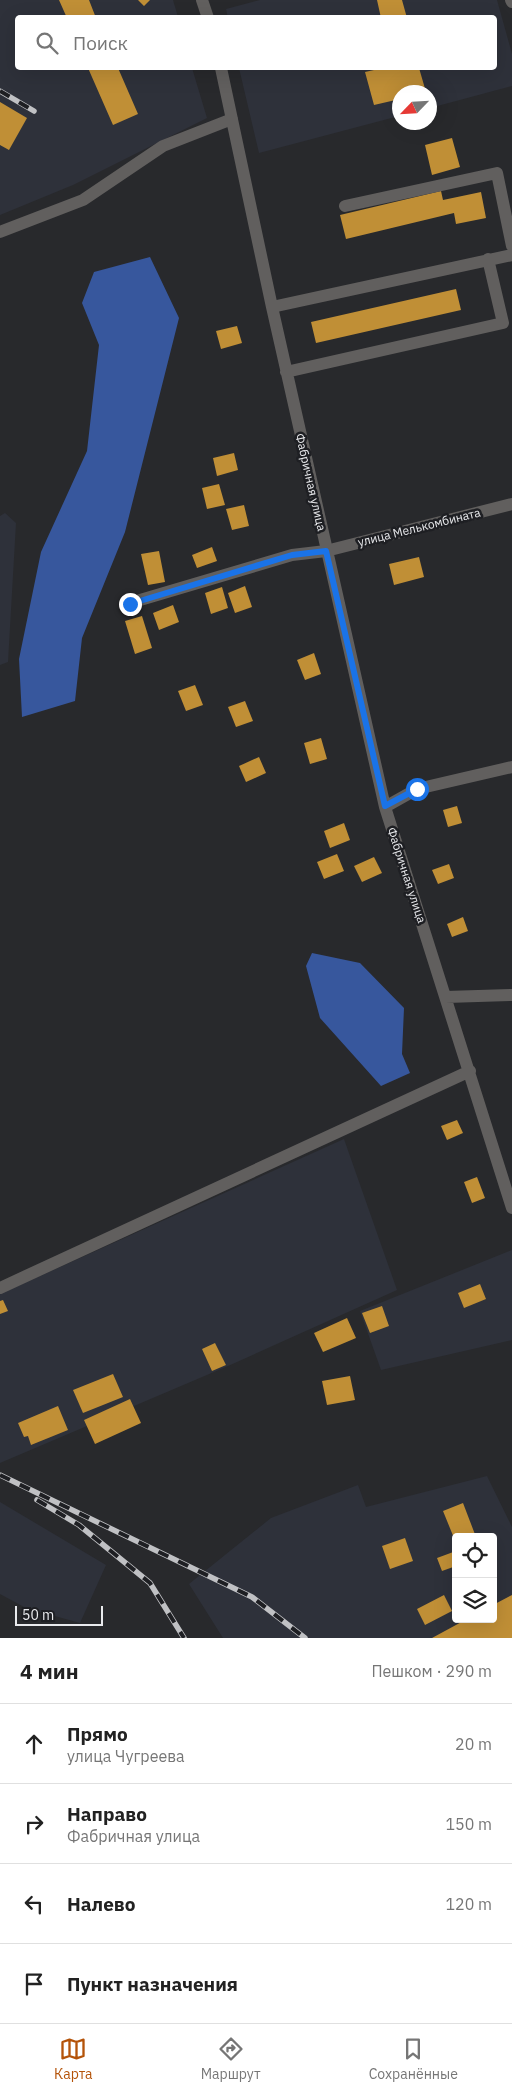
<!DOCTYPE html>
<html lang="ru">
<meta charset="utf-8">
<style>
:root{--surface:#fff;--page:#f6f6f6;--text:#222;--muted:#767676;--line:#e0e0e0;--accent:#b45309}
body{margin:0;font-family:"IBM Plex Sans",sans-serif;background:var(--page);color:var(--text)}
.controls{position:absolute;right:15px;bottom:15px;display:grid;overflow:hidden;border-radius:5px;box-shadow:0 5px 20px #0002}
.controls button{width:45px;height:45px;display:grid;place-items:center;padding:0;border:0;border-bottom:1px solid var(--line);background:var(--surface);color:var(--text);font:25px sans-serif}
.compass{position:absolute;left:392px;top:85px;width:45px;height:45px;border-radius:50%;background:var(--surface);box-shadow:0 5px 20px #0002;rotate:245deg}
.scale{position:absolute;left:15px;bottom:12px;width:88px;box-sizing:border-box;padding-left:5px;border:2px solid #e9eaed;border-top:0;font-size:14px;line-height:18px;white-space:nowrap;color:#e9eaed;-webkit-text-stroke:4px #1e1f23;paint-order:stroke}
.stop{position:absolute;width:15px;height:15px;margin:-11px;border:4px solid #1a73e8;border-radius:50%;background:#fff}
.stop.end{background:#1a73e8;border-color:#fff;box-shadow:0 1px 5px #0008}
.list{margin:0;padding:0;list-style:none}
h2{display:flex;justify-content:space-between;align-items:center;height:65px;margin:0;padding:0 20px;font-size:21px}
h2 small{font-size:16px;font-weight:400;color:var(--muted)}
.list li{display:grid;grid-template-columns:32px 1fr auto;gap:15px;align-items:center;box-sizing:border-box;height:80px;padding:0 20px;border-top:1px solid var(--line)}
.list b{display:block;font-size:19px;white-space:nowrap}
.list p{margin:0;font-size:16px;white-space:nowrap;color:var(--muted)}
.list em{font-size:16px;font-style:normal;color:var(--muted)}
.icon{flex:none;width:28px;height:28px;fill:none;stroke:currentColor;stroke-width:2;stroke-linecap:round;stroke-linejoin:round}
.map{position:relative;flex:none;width:512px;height:1638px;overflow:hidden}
.search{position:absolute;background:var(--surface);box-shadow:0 5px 20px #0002;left:15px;right:15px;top:15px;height:55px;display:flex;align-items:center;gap:12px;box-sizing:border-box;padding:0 18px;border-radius:5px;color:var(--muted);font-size:19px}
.sheet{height:385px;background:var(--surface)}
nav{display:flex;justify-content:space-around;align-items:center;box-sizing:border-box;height:70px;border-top:1px solid var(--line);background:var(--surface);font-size:14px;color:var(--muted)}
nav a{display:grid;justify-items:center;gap:2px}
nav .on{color:var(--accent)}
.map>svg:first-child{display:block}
.built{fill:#2e313a;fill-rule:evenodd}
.water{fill:#37579d}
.building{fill:#c08f36}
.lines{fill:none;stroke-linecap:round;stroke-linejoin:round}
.minor{stroke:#615f5e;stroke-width:12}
.rail-casing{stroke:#c0c1c4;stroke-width:5.5}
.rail{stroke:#1e1f23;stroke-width:4;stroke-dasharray:11;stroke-linecap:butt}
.route{stroke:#1a73e8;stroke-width:6}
.labels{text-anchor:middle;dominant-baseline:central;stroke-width:5;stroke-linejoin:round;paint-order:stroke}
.street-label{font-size:12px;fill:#e9eaed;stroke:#1e1f23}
</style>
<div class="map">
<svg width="512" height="1638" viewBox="0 0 512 1638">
<rect width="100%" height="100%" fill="#28292c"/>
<path class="built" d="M0 0H173L178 17 18 18V68H192L207 118 73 185 0 215Z
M260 0H497L512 54V86L430 108V92H400L399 116 259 153 239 68H494V18H228L226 9Z
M5 513 16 523 8 662 0 665V516Z
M344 1139 397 1290 228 1366 0 1463V1294Z
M512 1250V1340L381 1370 360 1311Z
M487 1476 512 1527V1638H223L189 1584 271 1518 358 1485 366 1507ZM456 1537H493V1619H456Z
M0 1502 106 1565 80 1623 26 1608 0 1594Z"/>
<path class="water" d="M150 257 179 318 125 532 82 638 75 701 22 717 19 659 41 552 87 451 99 345 82 303 94 272Z
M312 953 360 963 404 1008 402 1054 410 1073 381 1086 320 1018 306 966Z"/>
<path class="building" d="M59 0H89L96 18H67Z
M138 0H150L144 6Z
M377 0H402L407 18H381Z
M88 68H118L138 114 113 125Z
M383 68H419L426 92H400V99L374 105 365 72Z
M0 102 27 118 9 150 0 145Z
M452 138 460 167 432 175 425 145Z
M441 191 443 200 481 192 486 218 456 224 454 213 346 239 340 215Z
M456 289 461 310 316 343 311 322Z
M237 326 242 343 221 349 216 331Z
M234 453 238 470 217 476 213 458Z
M219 484 225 505 207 509 202 488Z
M244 505 249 526 232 530 226 509Z
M212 547 217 561 197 568 192 555Z
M159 551 165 582 148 585 141 554Z
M419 557 424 577 394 585 389 564Z
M245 586 252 607 235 613 228 593Z
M222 587 228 608 211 614 205 593Z
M173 605 179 622 159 630 153 613Z
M142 616 152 648 135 654 125 621Z
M314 653 321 674 305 680 297 660Z
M195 685 203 705 186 711 178 691Z
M245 701 253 721 236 727 228 707Z
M321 738 327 759 310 764 304 743Z
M259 757 266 773 246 782 239 766Z
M457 806 462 823 448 827 443 810Z
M344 823 350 840 330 848 324 831Z
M337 854 344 871 324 879 317 862Z
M374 857 382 873 362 882 354 866Z
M449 864 454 878 438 884 432 870Z
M463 917 468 931 452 937 447 924Z
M457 1120 463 1133 447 1140 441 1126Z
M477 1177 485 1198 472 1203 464 1182Z
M480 1284 486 1299 464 1308 458 1293Z
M3 1300 8 1311 0 1314V1301Z
M382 1306 389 1326 370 1333 362 1313Z
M347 1318 356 1338 323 1352 314 1333Z
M215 1343 226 1365 212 1371 202 1349Z
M113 1374 123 1397 83 1413 73 1390Z
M350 1376 355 1400 327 1405 322 1381Z
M130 1399 141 1423 95 1444 84 1420Z
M58 1406 68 1430 31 1445 28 1436 24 1437 18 1423Z
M463 1503 476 1537H456V1543L443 1511Z
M405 1538 413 1561 390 1569 382 1546Z
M456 1551V1566L442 1571 437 1558Z
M444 1595 452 1611 425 1625 417 1609Z
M512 1595V1638H432L467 1619H493V1605Z"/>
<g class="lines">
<path class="minor" d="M202 0 208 18
M511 0 512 2
M221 68 272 307 385 807 512 1208
M345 206 497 173 512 246
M0 232 83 200 163 146 232 119
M272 307 512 255
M286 372 503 323 488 259
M130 603 292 555 326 551 512 504
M385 807 417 789 512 767
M446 997 512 995
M0 1288 470 1071"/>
<g class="rail-casing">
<path id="rail" d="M0 91 34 111
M0 1475 252 1597 305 1638
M37 1500 79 1525 150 1583 184 1638"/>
</g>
<use href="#rail" class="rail"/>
</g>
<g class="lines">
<path class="route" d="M130 604 292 555 326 551 385 806 417 789"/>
</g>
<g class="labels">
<g class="street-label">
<text transform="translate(311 482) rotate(77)">Фабричная улица</text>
<text transform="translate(419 527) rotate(-14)">улица Мелькомбината</text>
<text transform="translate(407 875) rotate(72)">Фабричная улица</text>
</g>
</g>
</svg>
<div class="controls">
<button><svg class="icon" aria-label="locate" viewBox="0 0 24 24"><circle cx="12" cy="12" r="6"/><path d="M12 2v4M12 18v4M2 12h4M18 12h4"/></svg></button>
<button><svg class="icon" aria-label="layers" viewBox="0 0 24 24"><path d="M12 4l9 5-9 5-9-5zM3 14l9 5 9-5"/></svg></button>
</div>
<svg class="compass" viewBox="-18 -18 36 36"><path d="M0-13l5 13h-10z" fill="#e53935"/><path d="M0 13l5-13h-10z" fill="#767676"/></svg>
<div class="scale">50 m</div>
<div class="stop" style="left:417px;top:789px"></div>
<div class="stop end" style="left:130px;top:604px"></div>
<div class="search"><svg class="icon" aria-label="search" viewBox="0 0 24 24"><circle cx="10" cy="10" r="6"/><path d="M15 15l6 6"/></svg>Поиск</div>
</div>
<section class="sheet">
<h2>4 мин<small>Пешком · 290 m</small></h2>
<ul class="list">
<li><svg class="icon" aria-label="ahead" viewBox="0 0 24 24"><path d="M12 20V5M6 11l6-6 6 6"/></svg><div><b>Прямо</b><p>улица Чугреева</p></div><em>20 m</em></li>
<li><svg class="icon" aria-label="right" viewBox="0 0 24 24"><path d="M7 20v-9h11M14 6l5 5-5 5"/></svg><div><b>Направо</b><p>Фабричная улица</p></div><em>150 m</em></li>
<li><svg class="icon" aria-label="left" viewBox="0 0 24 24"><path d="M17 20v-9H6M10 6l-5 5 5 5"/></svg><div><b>Налево</b></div><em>120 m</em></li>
<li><svg class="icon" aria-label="arrive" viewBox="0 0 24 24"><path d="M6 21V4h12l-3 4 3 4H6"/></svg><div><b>Пункт назначения</b></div></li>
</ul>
</section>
<nav>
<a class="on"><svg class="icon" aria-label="map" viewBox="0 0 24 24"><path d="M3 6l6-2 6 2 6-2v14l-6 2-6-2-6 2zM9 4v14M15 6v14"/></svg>Карта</a>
<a><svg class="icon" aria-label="directions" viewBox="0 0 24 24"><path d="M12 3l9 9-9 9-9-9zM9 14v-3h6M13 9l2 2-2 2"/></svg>Маршрут</a>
<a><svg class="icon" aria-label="saved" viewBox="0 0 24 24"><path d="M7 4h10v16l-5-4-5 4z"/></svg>Сохранённые</a>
</nav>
